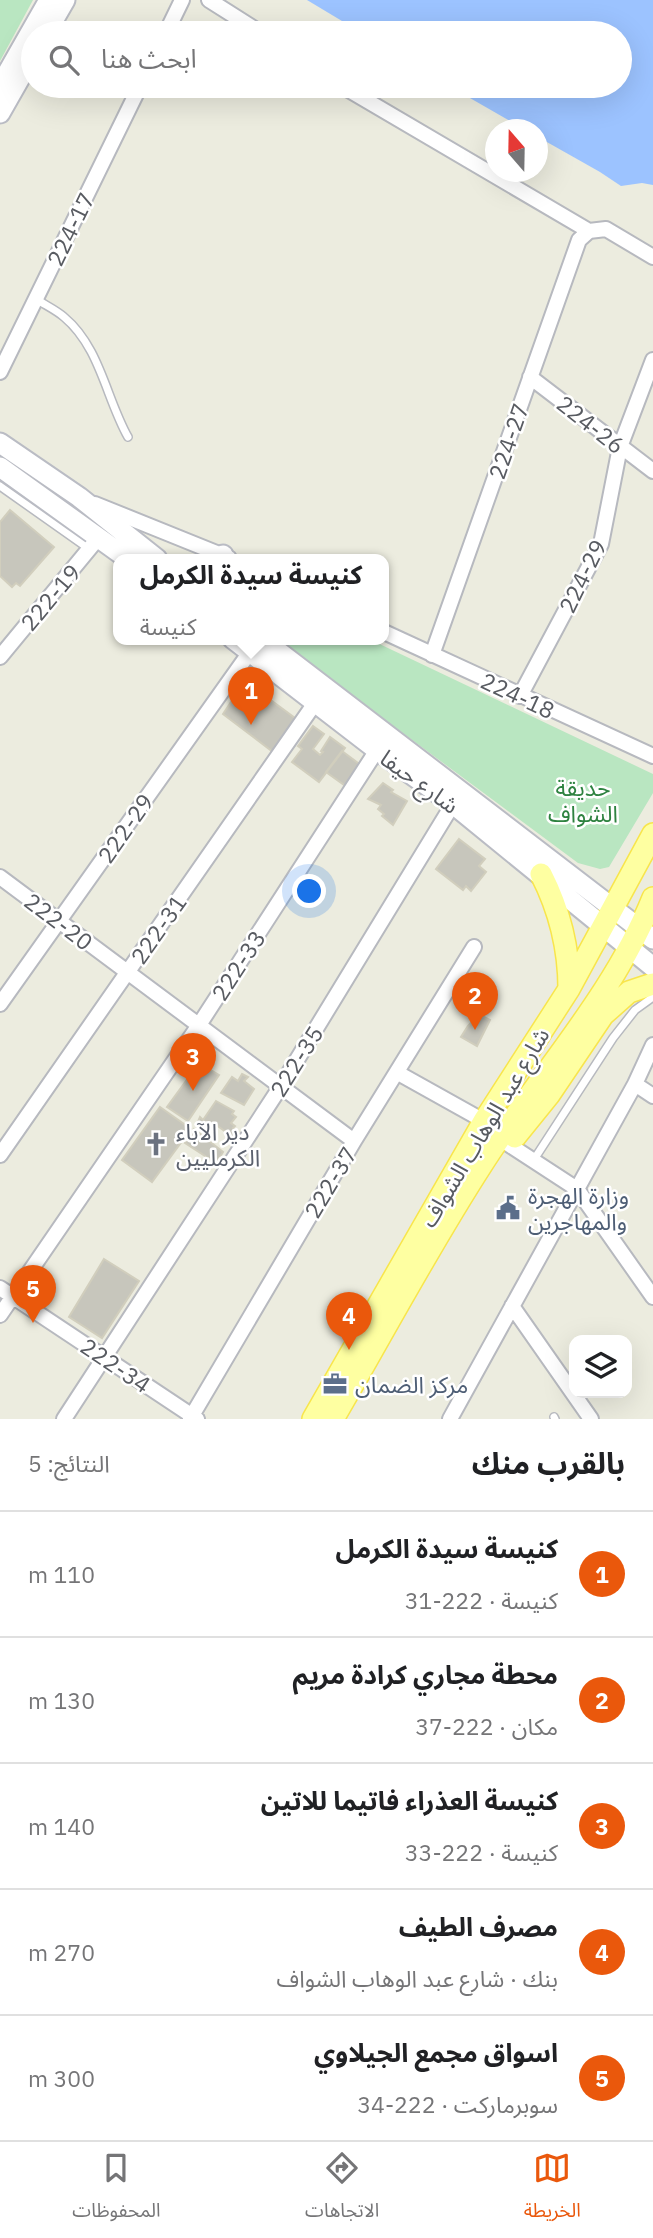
<!DOCTYPE html>
<html lang="ar">
<meta charset="utf-8">
<style>
:root{--surface:#fff;--page:#f6f6f6;--text:#202124;--muted:#757577;--line:#e0e0e0;--accent:#ea580c}
body{margin:0;font-family:"IBM Plex Sans","Noto Sans Arabic",sans-serif;background:var(--page);color:var(--text);direction:rtl}
.controls{position:absolute;right:21px;bottom:21px;display:grid;overflow:hidden;border-radius:14px;box-shadow:0 7px 28px #0002}
.controls button{width:63px;height:63px;display:grid;place-items:center;padding:0;border:0;border-bottom:2px solid var(--line);background:var(--surface);color:var(--text);font:35px sans-serif}
.compass{position:absolute;left:485px;top:119px;width:63px;height:63px;border-radius:50%;background:var(--surface);box-shadow:0 7px 28px #0002;rotate:340deg}
.you{position:absolute;left:310px;top:892px;width:24px;height:24px;margin:-18px;border:5px solid #fff;border-radius:50%;background:#1a73e8;box-shadow:0 0 0 10px #1a73e833}
.badge{display:grid;place-items:center;width:46px;height:46px;border-radius:50%;background:var(--accent);color:#fff;font-size:23px;font-weight:700}
.pin{position:absolute;translate:-50% -58px;filter:drop-shadow(0 2px 4px #0008)}
.pin::after{content:'';position:absolute;top:37px;width:24px;height:21px;background:inherit;clip-path:polygon(0 0,100% 0,50% 100%)}
.popup{position:absolute;left:113px;top:554px;width:276px;height:91px;box-sizing:border-box;display:grid;place-content:center;border-radius:14px;background:var(--surface);filter:drop-shadow(0 2px 5px #0005);font-size:23px;white-space:nowrap;color:var(--muted)}
.popup b{font-size:26px;color:var(--text)}
.popup::after{content:'';position:absolute;left:50%;top:100%;margin-left:-14px;border:14px solid transparent;border-top-color:var(--surface)}
.list{margin:0;padding:0;list-style:none}
h2{display:flex;justify-content:space-between;align-items:center;height:91px;margin:0;padding:0 28px;font-size:30px}
h2 small{font-size:23px;font-weight:400;color:var(--muted)}
.list li{display:grid;grid-template-columns:46px 1fr auto;gap:21px;align-items:center;box-sizing:border-box;height:126px;padding:0 28px;border-top:2px solid var(--line)}
.list b{display:block;font-size:26px;white-space:nowrap}
.list p{margin:0;font-size:23px;white-space:nowrap;color:var(--muted)}
.list em{font-size:23px;font-style:normal;color:var(--muted)}
.icon{flex:none;width:38px;height:38px;fill:none;stroke:currentColor;stroke-width:2;stroke-linecap:round;stroke-linejoin:round}
.map{position:relative;flex:none;width:653px;height:1419px;overflow:hidden;direction:ltr}
.search{position:absolute;background:var(--surface);box-shadow:0 7px 28px #0002;left:21px;right:21px;top:21px;height:77px;display:flex;align-items:center;gap:18px;box-sizing:border-box;padding:0 24px;border-radius:38px;color:var(--muted);font-size:26px}
.sheet{height:721px;background:var(--surface)}
nav{display:flex;justify-content:space-around;align-items:center;box-sizing:border-box;height:98px;border-top:2px solid var(--line);background:var(--surface);font-size:19px;color:var(--muted)}
nav a{display:grid;justify-items:center;gap:4px}
nav .on{color:var(--accent)}
.map>svg:first-child{display:block}
.green{fill:#b9e6c1}
.water{fill:#9cc3ff}
.building{fill:#c7c6bc;stroke:#d1cebd;stroke-width:2}
.lines{fill:none;stroke-linecap:round;stroke-linejoin:round}
.service-casing{stroke:#b7b9bf;stroke-width:10}
.minor-casing{stroke:#b7b9bf;stroke-width:18}
.secondary-casing{stroke:#babcc4;stroke-width:23}
.primary-casing{stroke:#f8e54c;stroke-width:24}
.service{stroke:#fff;stroke-width:7}
.minor{stroke:#fff;stroke-width:14}
.secondary{stroke:#fff;stroke-width:19}
.primary{stroke:#feffa1;stroke-width:21}
.labels{text-anchor:middle;dominant-baseline:central;stroke-width:5;stroke-linejoin:round;paint-order:stroke}
.street-label{font-size:23px;fill:#585b61;stroke:#fff}
.park-label{font-size:23px;fill:#2e8240;stroke:#fff}
.worship-label{font-size:23px;fill:#5b616d;stroke:#fff;text-anchor:start}
.service-label{font-size:23px;fill:#4e5e75;stroke:#fff;text-anchor:start}
</style>
<div class="map">
<svg width="653" height="1419" viewBox="0 0 653 1419">
<rect width="100%" height="100%" fill="#ececdf"/>
<path class="green" d="M0 0H33L0 61Z
M276 639H369L653 774V793L609 867 600 869 578 863Z"/>
<path class="water" d="M307 0H653V185L642 183 621 186 600 172 538 137V130L524 129 449 86H620V33H362Z"/>
<path class="building" d="M10 510 54 547 20 586 16 583 12 587 0 576V522Z
M245 681 295 718 273 752 223 714Z
M313 726 324 734 313 749 320 755 323 752 321 751 330 737 345 748 319 782 292 762 302 749 298 746Z
M342 751 362 766 347 787 326 772Z
M383 783 393 790 391 792 407 801 393 825 382 816 384 814 378 809 381 805 368 799Z
M459 839 485 859 479 866 486 872 471 891 466 886 463 890 436 869Z
M480 1015 490 1020 477 1046 461 1037 468 1026 474 1020 476 1021Z
M199 1063 219 1075 188 1121 167 1107Z
M242 1074 248 1077 244 1081 254 1089 244 1105 221 1093 232 1077 238 1081Z
M216 1101 234 1111 232 1114 236 1117 231 1123 235 1126 233 1128 238 1132 234 1138 215 1124 207 1132 197 1124 200 1117 203 1120Z
M160 1107 191 1129 152 1182 122 1160Z
M194 1129 223 1152 216 1163 185 1143Z
M104 1259 139 1281 102 1338 69 1317Z"/>
<g class="lines">
<g class="service-casing">
<path id="service" d="M36 299C45 305 56 310 64 317 100 347 106 398 128 437
M0 486 89 549
M533 1161 613 1038 635 1010 653 997
M554 1417 555 1419"/>
</g>
<g class="minor-casing">
<path id="minor" d="M209 0 261 33
M166 33 182 0
M342 86 589 231
M589 231 606 229 653 257
M0 372 140 86
M530 377 653 471
M95 504 229 558
M384 632 653 756
M432 655 579 240 589 231
M0 657 99 537
M520 696 601 544 620 447 653 360
M0 877 354 1141
M0 1004 250 652
M398 1073 484 1121
M635 1084 653 1096
M508 1144 577 1189 653 1297
M0 1155 315 703
M0 1288 197 1419
M512 1306 591 1419
M0 1315 199 1025 377 750
M64 1419 281 1086 453 804
M190 1419 354 1141 474 947
M450 1419 635 1084 653 1045"/>
</g>
<g class="secondary-casing">
<path id="secondary" d="M46 33 65 0
M0 86 49 0
M0 113 33 55
M0 443 79 497 157 559
M0 467 128 559
M221 559 223 555
M233 639 377 750 453 804 653 967
M262 639 653 939"/>
</g>
<g class="primary-casing">
<path id="primary" d="M541 874C560 911 569 948 569 989
M515 1137 549 1095 603 1015 629 992 653 984
M313 1419 484 1121 569 989 653 834
M333 1419C382 1335 428 1248 481 1166 538 1076 613 997 653 898"/>
</g>
<use href="#service" class="service"/>
<use href="#minor" class="minor"/>
<use href="#secondary" class="secondary"/>
<use href="#primary" class="primary"/>
</g>
<defs>
<g id="church-bare" transform="scale(1.89)"><path d="M-1.2-6h2.4v3.5h3.3v2.4h-3.3V6h-2.4V-.1h-3.3v-2.4h3.3Z" fill="#6b7280" stroke="#fff" stroke-width="2.5" paint-order="stroke"/></g>
<g id="civic-bare" transform="scale(1.89)"><path d="M-.6-6.5H3V-4.5H.6V-3L4-1V1h2V6H-6V1h2V-1L-.6-3ZM-1.2 2.5V6h2.4V2.5Z" fill="#5c6f8a" stroke="#fff" stroke-width="2.5" paint-order="stroke"/></g>
<g id="office-bare" transform="scale(1.89)"><path d="M-6-3h4V-5.5h4V-3h4V5H-6ZM-1-4.5V-3h2v-1.5ZM-6 0V1H6V0Z" fill="#5c6f8a" stroke="#fff" stroke-width="2.5" paint-order="stroke"/></g>
</defs>
<g fill-rule="evenodd">
<use href="#church-bare" x="156" y="1144"/>
<use href="#civic-bare" x="508" y="1208"/>
<use href="#office-bare" x="335" y="1384"/>
</g>
<g class="labels">
<g class="street-label">
<text transform="translate(70 229) rotate(-64)">224-17</text>
<text transform="translate(591 424) rotate(38)">224-26</text>
<text transform="translate(508 441) rotate(-71)">224-27</text>
<text transform="translate(582 576) rotate(-64)">224-29</text>
<text transform="translate(50 597) rotate(-50)">222-19</text>
<text transform="translate(518 695) rotate(25)">224-18</text>
<text transform="translate(420 781) rotate(36)">شارع حيفا</text>
<text transform="translate(125 828) rotate(-55)">222-29</text>
<text transform="translate(59 921) rotate(37)">222-20</text>
<text transform="translate(158 929) rotate(-55)">222-31</text>
<text transform="translate(238 965) rotate(-57)">222-33</text>
<text transform="translate(296 1061) rotate(-58)">222-35</text>
<text transform="translate(484 1127) rotate(-59)">شارع عبد الوهاب الشواف</text>
<text transform="translate(330 1182) rotate(-59)">222-37</text>
<text transform="translate(116 1365) rotate(34)">222-34</text>
</g>
<g class="park-label">
<text x="583" y="787">حديقة<tspan x="583" dy="26">الشواف</tspan></text>
</g>
<g class="worship-label">
<text x="176" y="1131">دير الآباء<tspan x="176" dy="26">الكرمليين</tspan></text>
</g>
<g class="service-label">
<text x="528" y="1195">وزارة الهجرة<tspan x="528" dy="26">والمهاجرين</tspan></text>
<text x="355" y="1384">مركز الضمان</text>
</g>
</g>
</svg>
<div class="controls">
<button><svg class="icon" aria-label="layers" viewBox="0 0 24 24"><path d="M12 4l9 5-9 5-9-5zM3 14l9 5 9-5"/></svg></button>
</div>
<svg class="compass" viewBox="-18 -18 36 36"><path d="M0-13l5 13h-10z" fill="#e53935"/><path d="M0 13l5-13h-10z" fill="#757577"/></svg>
<div class="you"></div>
<div class="pin badge" style="left:251px;top:725px">1</div>
<div class="popup"><b>كنيسة سيدة الكرمل</b>كنيسة</div>
<div class="pin badge" style="left:475px;top:1030px">2</div>
<div class="pin badge" style="left:193px;top:1091px">3</div>
<div class="pin badge" style="left:349px;top:1350px">4</div>
<div class="pin badge" style="left:33px;top:1323px">5</div>
<div class="search"><svg class="icon" aria-label="search" viewBox="0 0 24 24"><circle cx="10" cy="10" r="6"/><path d="M15 15l6 6"/></svg>ابحث هنا</div>
</div>
<section class="sheet">
<h2>بالقرب منك<small>النتائج: 5</small></h2>
<ul class="list">
<li><span class="badge">1</span><div><b>كنيسة سيدة الكرمل</b><p>كنيسة · 222-31</p></div><em>110 m</em></li>
<li><span class="badge">2</span><div><b>محطة مجاري كرادة مريم</b><p>مكان · 222-37</p></div><em>130 m</em></li>
<li><span class="badge">3</span><div><b>كنيسة العذراء فاتيما للاتين</b><p>كنيسة · 222-33</p></div><em>140 m</em></li>
<li><span class="badge">4</span><div><b>مصرف الطيف</b><p>بنك · شارع عبد الوهاب الشواف</p></div><em>270 m</em></li>
<li><span class="badge">5</span><div><b>اسواق مجمع الجيلاوي</b><p>سوبرماركت · 222-34</p></div><em>300 m</em></li>
</ul>
</section>
<nav>
<a class="on"><svg class="icon" aria-label="map" viewBox="0 0 24 24"><path d="M3 6l6-2 6 2 6-2v14l-6 2-6-2-6 2zM9 4v14M15 6v14"/></svg>الخريطة</a>
<a><svg class="icon" aria-label="directions" viewBox="0 0 24 24"><path d="M12 3l9 9-9 9-9-9zM9 14v-3h6M13 9l2 2-2 2"/></svg>الاتجاهات</a>
<a><svg class="icon" aria-label="saved" viewBox="0 0 24 24"><path d="M7 4h10v16l-5-4-5 4z"/></svg>المحفوظات</a>
</nav>
